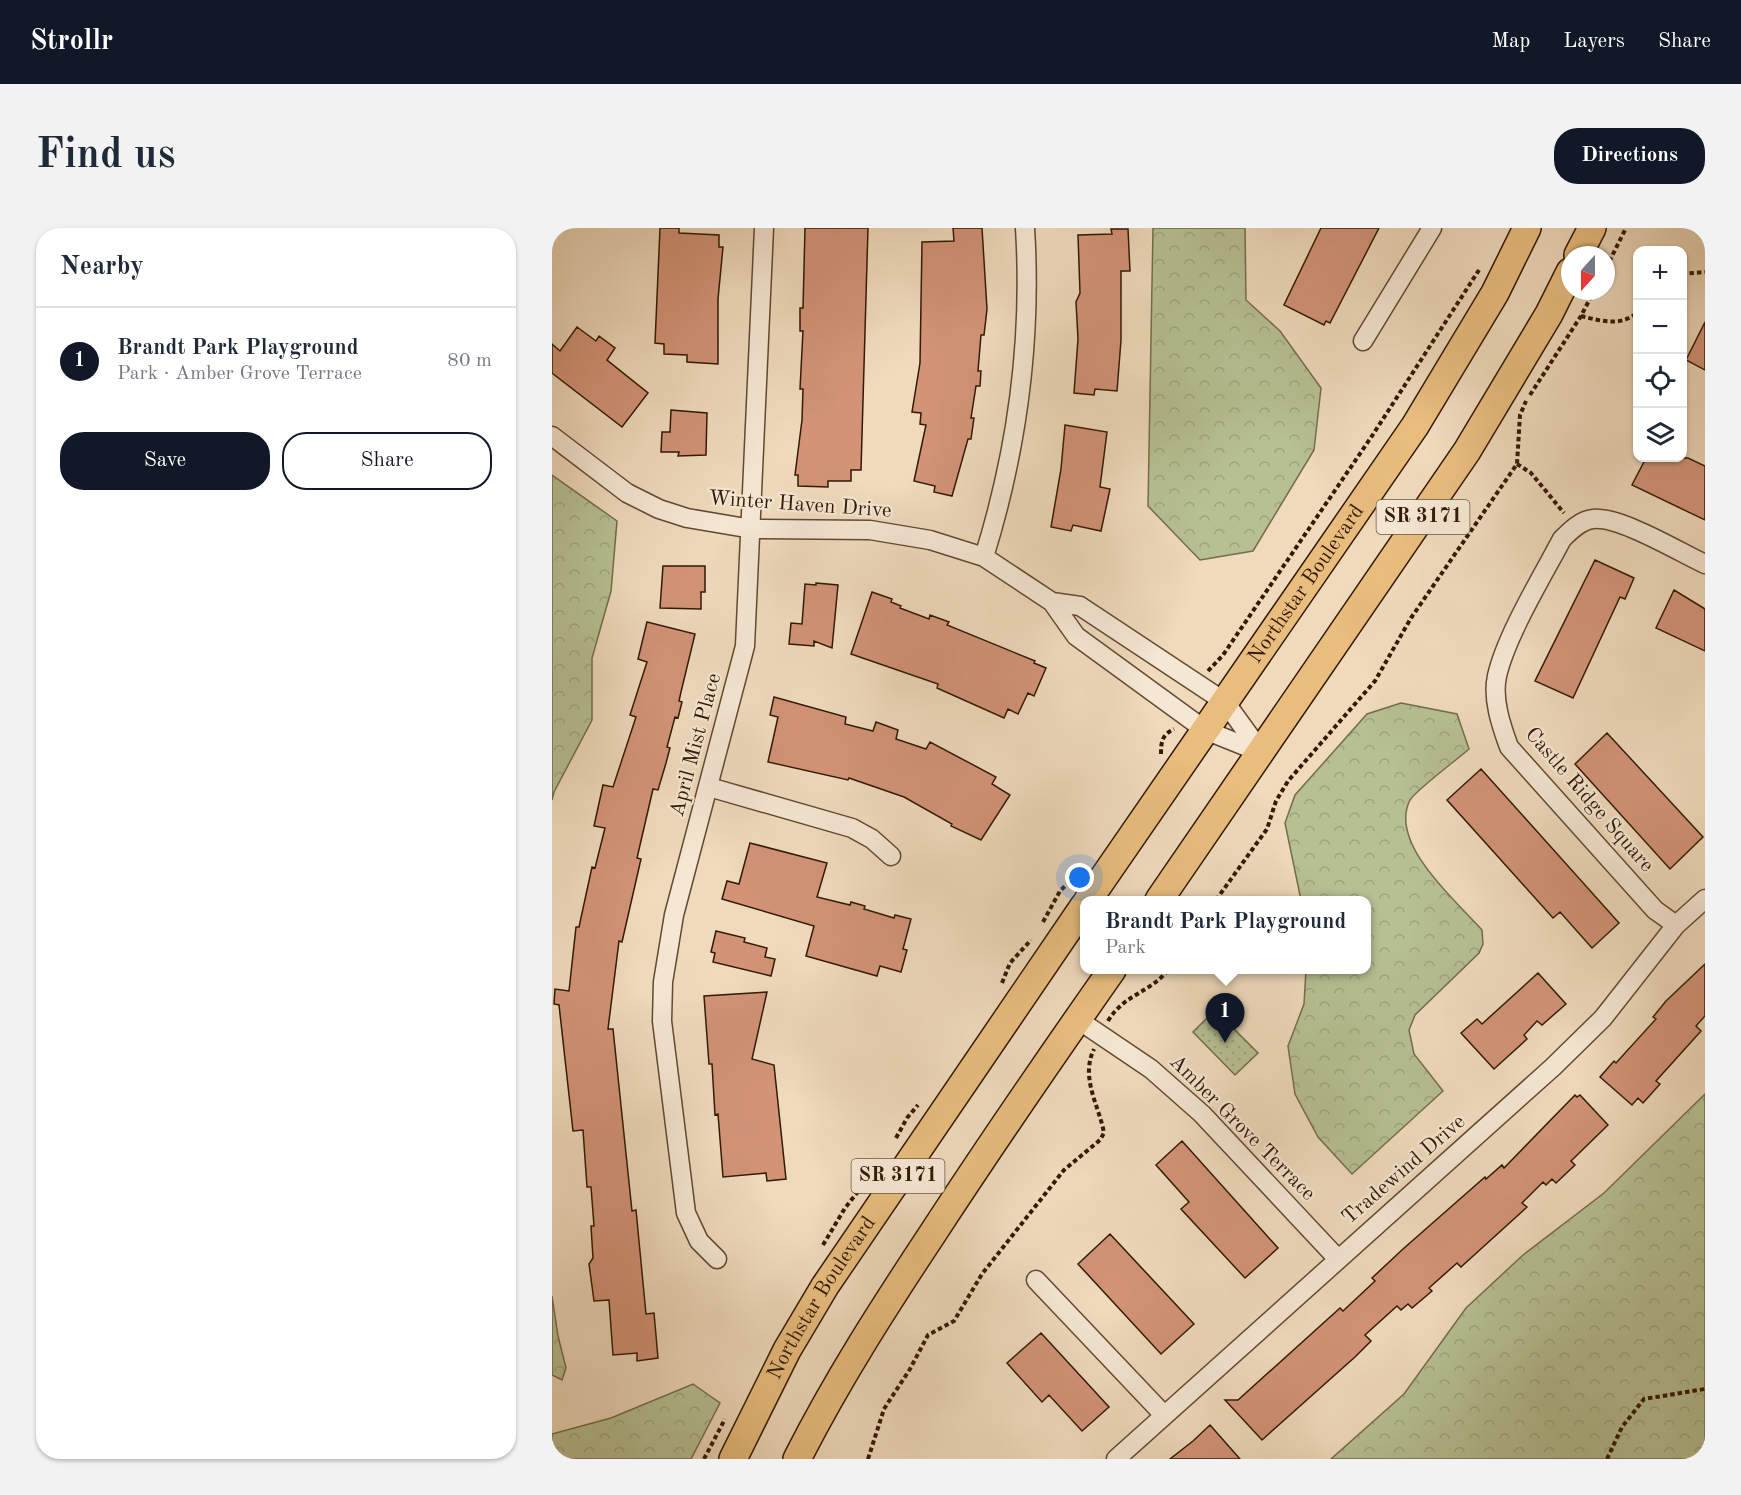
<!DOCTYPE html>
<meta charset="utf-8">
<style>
:root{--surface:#fff;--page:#f2f2f3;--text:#1f2937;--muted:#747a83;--line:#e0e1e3;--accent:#111827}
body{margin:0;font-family:"Old Standard TT",serif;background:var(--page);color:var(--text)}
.controls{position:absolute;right:18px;top:18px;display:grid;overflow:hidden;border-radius:12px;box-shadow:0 2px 4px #0004}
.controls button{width:54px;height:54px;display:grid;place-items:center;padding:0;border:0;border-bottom:2px solid var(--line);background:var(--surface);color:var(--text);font:30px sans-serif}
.compass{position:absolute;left:1009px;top:18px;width:54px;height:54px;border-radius:50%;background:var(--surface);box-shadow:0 2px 4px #0004;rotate:201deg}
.you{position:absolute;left:528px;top:650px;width:21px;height:21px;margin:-15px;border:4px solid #fff;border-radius:50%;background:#1a73e8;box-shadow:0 0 0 9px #1a73e833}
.badge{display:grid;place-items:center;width:39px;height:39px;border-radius:50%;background:var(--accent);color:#fff;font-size:20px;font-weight:700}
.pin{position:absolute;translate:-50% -50px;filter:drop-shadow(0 2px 3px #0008)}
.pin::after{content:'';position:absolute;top:32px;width:21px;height:18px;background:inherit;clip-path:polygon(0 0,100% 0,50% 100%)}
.popup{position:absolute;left:528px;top:668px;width:291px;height:78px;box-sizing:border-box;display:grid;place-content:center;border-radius:12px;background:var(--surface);filter:drop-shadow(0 2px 4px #0005);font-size:20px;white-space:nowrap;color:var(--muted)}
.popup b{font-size:22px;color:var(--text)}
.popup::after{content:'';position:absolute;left:50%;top:100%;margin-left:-12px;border:12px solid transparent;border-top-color:var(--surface)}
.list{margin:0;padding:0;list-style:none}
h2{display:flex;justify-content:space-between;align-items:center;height:78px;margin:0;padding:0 24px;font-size:26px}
h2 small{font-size:20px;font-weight:400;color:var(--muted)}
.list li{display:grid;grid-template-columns:39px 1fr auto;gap:18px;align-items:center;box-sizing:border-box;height:108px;padding:0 24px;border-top:2px solid var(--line)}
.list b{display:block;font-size:22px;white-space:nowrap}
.list p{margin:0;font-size:20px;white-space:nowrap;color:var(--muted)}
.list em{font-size:20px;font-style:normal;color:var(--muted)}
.actions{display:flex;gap:12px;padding:18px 24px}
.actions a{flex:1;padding:14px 0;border:2px solid var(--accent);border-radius:24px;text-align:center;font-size:21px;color:var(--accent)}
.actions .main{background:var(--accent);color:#fff}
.icon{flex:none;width:33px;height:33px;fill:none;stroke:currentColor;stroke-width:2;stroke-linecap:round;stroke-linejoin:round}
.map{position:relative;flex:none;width:1153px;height:1231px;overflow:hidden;border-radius:24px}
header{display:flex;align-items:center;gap:36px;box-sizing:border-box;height:84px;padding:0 30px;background:var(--accent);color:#fff}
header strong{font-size:28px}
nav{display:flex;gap:33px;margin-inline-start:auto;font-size:21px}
.intro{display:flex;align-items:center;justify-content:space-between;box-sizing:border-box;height:144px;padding:0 36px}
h1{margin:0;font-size:42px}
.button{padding:15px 27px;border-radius:24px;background:var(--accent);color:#fff;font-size:21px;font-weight:700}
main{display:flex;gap:36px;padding:0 36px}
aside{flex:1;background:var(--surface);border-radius:24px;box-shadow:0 2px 4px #0004}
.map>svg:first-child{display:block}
.forest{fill:url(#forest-crowns);stroke:#746c4c;stroke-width:1.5}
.park{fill:url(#park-dots);stroke:#746c4c;stroke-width:1.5}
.building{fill:#d29377;stroke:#331904;stroke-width:1.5}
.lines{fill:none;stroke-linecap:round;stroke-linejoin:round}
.minor-casing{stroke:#624932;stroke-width:21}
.primary-casing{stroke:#331904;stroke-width:30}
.path{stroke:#331904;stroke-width:4;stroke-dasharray:4.5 3;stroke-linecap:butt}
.minor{stroke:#f5e7d3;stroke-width:18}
.primary{stroke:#e8bd7e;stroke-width:27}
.labels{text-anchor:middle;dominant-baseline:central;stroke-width:4.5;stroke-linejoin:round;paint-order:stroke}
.shield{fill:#f5e7d3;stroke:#6d5742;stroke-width:1.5}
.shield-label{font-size:20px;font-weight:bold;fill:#331904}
.street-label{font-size:21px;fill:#331904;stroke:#f5e7d3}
</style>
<header>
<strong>Strollr</strong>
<nav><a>Map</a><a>Layers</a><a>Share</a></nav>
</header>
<div class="intro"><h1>Find us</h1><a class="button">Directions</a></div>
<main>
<aside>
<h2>Nearby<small></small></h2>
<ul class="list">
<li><span class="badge">1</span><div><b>Brandt Park Playground</b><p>Park · Amber Grove Terrace</p></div><em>80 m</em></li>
</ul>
<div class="actions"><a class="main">Save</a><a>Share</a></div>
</aside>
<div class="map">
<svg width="1153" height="1231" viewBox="0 0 1153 1231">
<defs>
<pattern id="forest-crowns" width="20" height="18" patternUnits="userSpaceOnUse" patternTransform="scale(1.5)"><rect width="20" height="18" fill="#b6c093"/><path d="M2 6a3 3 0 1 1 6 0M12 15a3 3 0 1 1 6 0" fill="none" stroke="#9da47d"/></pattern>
<pattern id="park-dots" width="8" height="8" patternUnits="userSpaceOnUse" patternTransform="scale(1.5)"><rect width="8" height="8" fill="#b6c093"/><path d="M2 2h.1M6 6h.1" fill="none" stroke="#9da47d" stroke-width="1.8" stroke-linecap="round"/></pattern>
</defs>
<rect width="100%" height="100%" fill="#efdabc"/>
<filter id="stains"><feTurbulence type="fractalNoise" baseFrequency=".00333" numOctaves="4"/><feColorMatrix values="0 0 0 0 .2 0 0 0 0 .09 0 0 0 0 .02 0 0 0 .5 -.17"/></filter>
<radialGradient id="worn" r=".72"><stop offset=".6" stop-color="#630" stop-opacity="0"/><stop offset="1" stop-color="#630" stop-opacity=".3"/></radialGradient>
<path class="forest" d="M601 0H693L694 72 728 103 769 160 762 222 701 323 648 332 596 278Z
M0 247 65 293 59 363 40 430V492L2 564 0 572Z
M849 475 905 486 917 521C906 531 864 562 858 572 836 615 904 673 930 702L931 716 927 725 863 787 857 802 862 826 891 863 800 946 766 909 743 866 736 818 752 776 754 742H814V672H749L733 595 743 567 815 486Z
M1153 866V1231H779L852 1166 914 1080 971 1027 1052 965Z
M0 1068 6 1108 14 1140 10 1152 0 1147Z
M141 1156 168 1175 139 1231H0V1206L59 1190Z"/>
<path class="park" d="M663 782 706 825 683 847 641 804Z"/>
<path class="building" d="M108 0H127V5L167 7V19H171L166 71V136L135 134V127L112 126V116L103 115Z
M253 0H316L309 242H299V253H276V259L246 258V247H243L250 192 251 161H248L251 103H248V80H251Z
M401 0H430L435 81 432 107H429L426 143H429L428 158H424L419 190H422L419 211H416L400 268 382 264 383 258 362 253 374 197 368 196 369 185 360 184 368 135 370 14 402 13Z
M769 0H827L778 95 774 93 772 97 732 77Z
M559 1H576L578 43H569V112L565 163 543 161 542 167 522 165 526 111 524 74 528 65 526 7 560 6Z
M1153 94V142L1134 132Z
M25 99 44 113 47 108 63 120 55 132 96 165 70 199 0 145V116L8 123Z
M119 182 155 185 154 227 126 228 127 224H109L110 204H118Z
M513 197 555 204 548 259 558 261 549 303 521 297 519 303 499 299 509 241Z
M1094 230H1136L1153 238V292L1080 257Z
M1043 332 1082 350 1073 371 1068 369 1021 470 983 453Z
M111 338H153V364H149V381L108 380Z
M264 355 286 357 280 420 262 413V418L237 416 239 395 250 396 253 356 264 357Z
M1122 362 1153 381V423L1104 400Z
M320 364 340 371 339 374 349 378 348 380 377 391 378 387 397 394 395 397 483 433 482 435 494 440 482 468 476 465 466 486 456 481 452 490 385 460 386 456 299 426Z
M95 394 143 406 129 464 127 473 130 474 126 490 123 489 115 519 118 520 114 535 106 562 101 561 85 630 89 631 70 714 67 713 56 801H61L80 983 84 982 94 1086 102 1085 106 1130 85 1133V1125L61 1127 57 1072 42 1073 37 1036 41 1030 39 998H42L39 959H35L31 902 21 903 7 777 2 776 3 761 17 763 24 699H27L40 639 43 640 53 600 42 598 51 557 61 559 84 489 78 487 95 434 86 431Z
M222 469 294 489 293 496 321 503 324 494 346 502 344 511 374 521 378 514 444 549 440 556 458 567 429 612 399 598 400 596 352 569 297 550 296 552 216 534 226 489 218 487Z
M1055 505 1151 609 1118 641 1023 536Z
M929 541 1067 695 1040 720 1008 684 1001 690 895 572Z
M198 615 275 635 265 669 298 677 299 674 313 678 312 681 342 690 343 687 359 691 351 721 355 722 349 744 328 738 325 748 254 728 262 698 170 671 175 653 187 656Z
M164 703 193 710 192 714 215 720 213 729 223 731 219 748 161 734 163 725 159 724Z
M1153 736V788L1144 798 1149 803 1104 853 1108 856 1091 875 1086 870 1080 877 1048 849 1062 833 1064 835 1104 791 1101 789 1114 773Z
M986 745 1014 776 990 797 985 793 972 807 975 811 942 841 909 805 925 791 930 796Z
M215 764 200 831 222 837 234 951 215 953 214 945 171 949 166 886 163 887 160 836H157L152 768Z
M1023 867 1025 869 1028 867 1056 897 1019 933 1023 937 1004 955 1000 951 994 957 991 954 970 975 975 979 909 1039 905 1035 877 1060 880 1063 860 1080 856 1076 849 1082 845 1078 813 1107 819 1113 803 1129 710 1212 673 1172H686L788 1080 791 1083 823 1053 820 1050 851 1021 933 949 934 951 950 937 952 940Z
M630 913 726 1020 693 1050 629 981 637 974 604 937Z
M558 1006 642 1096 609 1126 526 1036Z
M489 1105 557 1179 530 1203 497 1167 490 1174 455 1135Z
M658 1197 688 1231H618L641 1213Z"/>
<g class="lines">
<g class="minor-casing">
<path id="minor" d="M811 113 880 0
M0 208 75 265 107 281 135 290 200 301 318 302 378 312 432 329 500 374 524 408 653 502 710 525
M432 329C465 223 480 112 473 0
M500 374 528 378 673 474 710 525
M157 559 300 600 320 611 339 628
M1124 697 1103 682 957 519C949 497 940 471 945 448 954 408 990 349 1010 311 1018 303 1029 292 1041 291 1068 288 1127 324 1153 336
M525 791 599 841 650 886 785 1030
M165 1031 147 1013 134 985 110 793 111 754 122 687 193 418 212 0
M484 1052 612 1187
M564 1231 1001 839 1051 790 1124 697 1153 671"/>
</g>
<g class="primary-casing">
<g id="primary">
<path d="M1026 27 1040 0"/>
<path id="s1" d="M536 672 863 198 943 65 975 0"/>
<path d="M607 672 915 223 997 86 1018 44"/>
<path id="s2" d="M181 1231 235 1122 273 1058 532 678"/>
<path d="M245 1231C285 1152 332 1079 381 1005 439 916 499 829 560 742"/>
</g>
</g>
<path class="path" d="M1054 40 1074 0
M1130 46 1153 44
M1029 88C1049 93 1069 99 1086 84
M978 167 1029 88 1042 63
M965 236 979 245 1012 285
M656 443 671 427 820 208 927 42
M609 526C609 513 610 507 622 501
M664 672 715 601 724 573 736 553 823 453 859 390 965 236 968 187 974 173
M491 694 508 663 523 648
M450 755 458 735 479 712
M556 793C572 766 598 765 616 742
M344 910 355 890 366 877
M271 1017 293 980 312 956
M152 1231 173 1191
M316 1231 332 1181 358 1141 376 1107 402 1093 430 1046 512 942 548 912 552 905C547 877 528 850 542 821
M1055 1231 1070 1199 1092 1171 1153 1161"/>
<use href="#minor" class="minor"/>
<use href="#primary" class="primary"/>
</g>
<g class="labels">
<g class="shield">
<rect x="824.5" y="272" width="93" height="34" rx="4.5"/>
<rect x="299.5" y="931" width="93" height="34" rx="4.5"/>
</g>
<g class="shield-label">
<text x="871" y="289">SR 3171</text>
<text x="346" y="948">SR 3171</text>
</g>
<g class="street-label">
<text transform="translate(248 277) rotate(4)">Winter Haven Drive</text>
<text stroke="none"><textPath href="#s1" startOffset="384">Northstar Boulevard</textPath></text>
<text transform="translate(144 517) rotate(-75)">April Mist Place</text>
<text transform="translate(1037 572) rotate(49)">Castle Ridge Square</text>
<text transform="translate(690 900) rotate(45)">Amber Grove Terrace</text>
<text transform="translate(852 942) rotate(-41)">Tradewind Drive</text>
<text stroke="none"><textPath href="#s2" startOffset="184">Northstar Boulevard</textPath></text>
</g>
</g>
<rect width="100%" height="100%" filter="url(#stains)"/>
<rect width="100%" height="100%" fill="url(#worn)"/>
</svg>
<div class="controls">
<button>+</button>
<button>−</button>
<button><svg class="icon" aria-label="locate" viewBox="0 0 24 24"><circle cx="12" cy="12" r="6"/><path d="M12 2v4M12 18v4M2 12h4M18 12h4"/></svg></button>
<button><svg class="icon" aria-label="layers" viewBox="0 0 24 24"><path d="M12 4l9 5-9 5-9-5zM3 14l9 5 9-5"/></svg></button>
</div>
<svg class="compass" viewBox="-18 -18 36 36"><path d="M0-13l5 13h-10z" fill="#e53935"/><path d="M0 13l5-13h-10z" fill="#747a83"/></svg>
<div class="you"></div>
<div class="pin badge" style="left:673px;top:815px">1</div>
<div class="popup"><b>Brandt Park Playground</b>Park</div>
</div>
</main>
